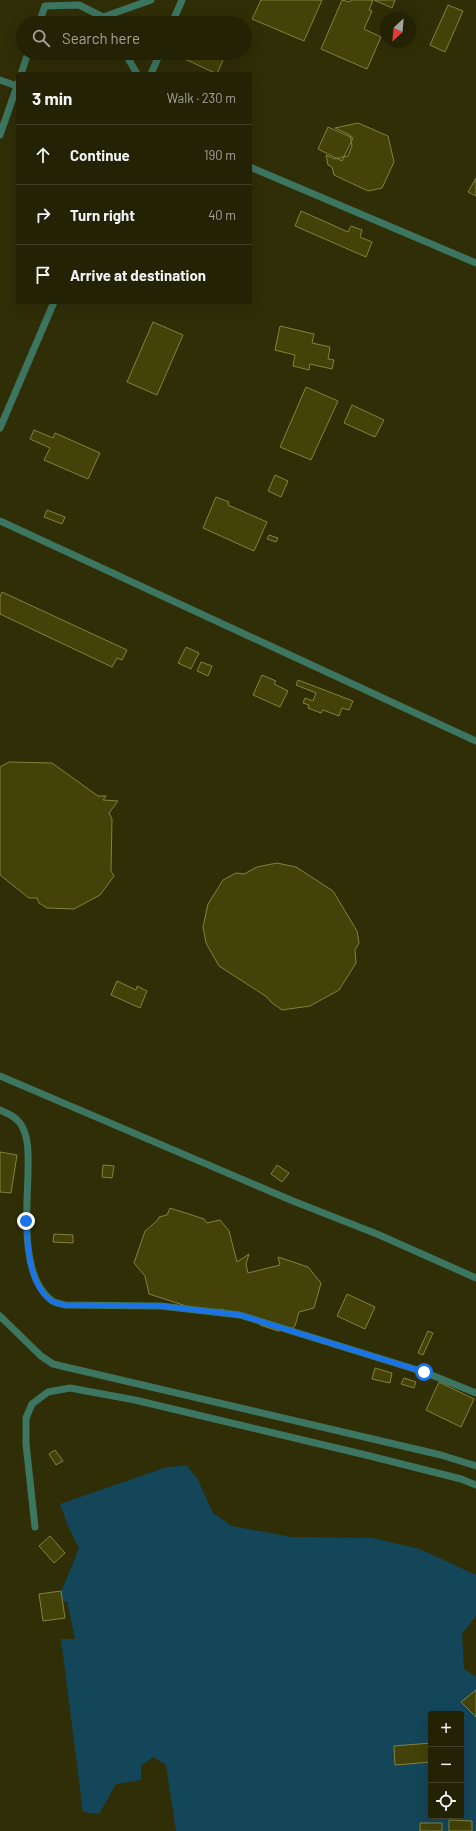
<!DOCTYPE html>
<meta charset="utf-8">
<style>
:root{--surface:#232205;--page:#2b2a0f;--text:#f1f3f6;--muted:#a3a49a;--line:#403f27}
body{margin:0;font-family:Barlow,sans-serif;background:var(--page);color:var(--text)}
.controls{position:absolute;right:12px;bottom:12px;display:grid;overflow:hidden;border-radius:4px;box-shadow:0 4px 16px #0002}
.controls button{width:36px;height:36px;display:grid;place-items:center;padding:0;border:0;border-bottom:1px solid var(--line);background:var(--surface);color:var(--text);font:20px sans-serif}
.compass{position:absolute;left:380px;top:12px;width:36px;height:36px;border-radius:50%;background:var(--surface);box-shadow:0 4px 16px #0002;rotate:206deg}
.stop{position:absolute;width:12px;height:12px;margin:-9px;border:3px solid #1a73e8;border-radius:50%;background:#fff}
.stop.end{background:#1a73e8;border-color:#fff;box-shadow:0 1px 4px #0008}
.list{margin:0;padding:0;list-style:none}
h2{display:flex;justify-content:space-between;align-items:center;height:52px;margin:0;padding:0 16px;font-size:17px}
h2 small{font-size:13px;font-weight:400;color:var(--muted)}
.list li{display:grid;grid-template-columns:26px 1fr auto;gap:12px;align-items:center;box-sizing:border-box;height:60px;padding:0 16px;border-top:1px solid var(--line)}
.list b{display:block;font-size:15px;white-space:nowrap}
.list em{font-size:13px;font-style:normal;color:var(--muted)}
.icon{flex:none;width:22px;height:22px;fill:none;stroke:currentColor;stroke-width:2;stroke-linecap:round;stroke-linejoin:round}
.map{position:relative;flex:none;width:476px;height:1831px;overflow:hidden}
.search{position:absolute;background:var(--surface);box-shadow:0 4px 16px #0002;left:16px;top:16px;width:236px;height:44px;display:flex;align-items:center;gap:10px;box-sizing:border-box;padding:0 14px;border-radius:22px;color:var(--muted);font-size:15px}
.panel{position:absolute;background:var(--surface);box-shadow:0 4px 16px #0002;left:16px;top:72px;width:236px;height:232px;border-radius:4px}
.map>svg:first-child{display:block}
.water{fill:#144659;fill-rule:evenodd}
.building{fill:#444209;stroke:#83823c}
.lines{fill:none;stroke-linecap:round;stroke-linejoin:round}
.service{stroke:#3c7560;stroke-width:7}
.route{stroke:#1a73e8;stroke-width:5}
</style>
<div class="map">
<svg width="476" height="1831" viewBox="0 0 476 1831">
<rect width="100%" height="100%" fill="#2f2e07"/>
<path class="water" d="M186 1465 197 1478 213 1513 232 1526 291 1537 373 1538 420 1549 476 1575V1616L462 1634 464 1669 476 1677V1831H176L166 1765 154 1757 141 1765V1780L116 1784 99 1814 83 1812 61 1639H75L67 1601 57 1602 79 1548 68 1526 60 1504 164 1468ZM431 1714H461V1816H431Z"/>
<path class="building" d="M261 0H322L304 41 252 19Z
M342 0 350 2 351 0H373L369 10 372 11 364 29 381 37 367 69 321 49Z
M374 0H395L392 8Z
M448 5 463 11 445 52 430 45Z
M172 53H226L217 74Z
M358 123 388 136 394 162 382 188 368 191 334 175 332 167 328 165 326 155 334 159 348 156 352 146 350 135 335 128Z
M328 127 353 138 342 161 318 149Z
M476 178V196L468 192Z
M301 211 348 232 351 226 362 230 360 237 372 242 366 257 295 226Z
M153 322 183 335 157 395 127 382Z
M280 326 314 334 312 343 330 347 328 359 334 360 332 369 310 364 309 370 293 366 295 355 275 350Z
M306 387 338 401 311 460 280 447Z
M352 405 384 420 375 437 344 423Z
M34 430 53 438 55 433 100 453 88 479 44 460 50 448 30 439Z
M275 475 288 481 281 497 268 491Z
M216 497 229 502 228 505 267 522 254 551 203 528Z
M47 510 65 517 62 524 44 517Z
M269 535 278 538 276 542 267 539Z
M2 592 127 650 122 660 117 658 112 667 0 614V597Z
M186 647 199 653 191 669 178 663Z
M201 662 212 666 208 676 197 671Z
M262 675 276 681 274 684 288 691 280 707 253 695Z
M298 680 353 701 349 710 342 708 339 716 323 710 321 713 308 708 309 705 303 703 305 698 313 701 316 693 296 685Z
M9 762 52 763 98 796H106L103 800 118 801 109 813 112 819 111 871 114 876 100 895 74 909 47 908 39 903 37 898H29L0 875V767Z
M277 863 296 867 333 891 357 931 359 943 355 950 356 963 339 990 310 1006 282 1010 271 1002 267 997 219 966 206 943 203 927 208 904 223 880 236 873 244 874 257 867Z
M117 981 136 990 137 986 147 991 140 1008 111 995Z
M0 1152 17 1155 11 1193 0 1192Z
M103 1165 114 1166 112 1178 102 1177Z
M277 1165 289 1173 282 1182 271 1174Z
M170 1208 204 1219 207 1223 220 1220 229 1231 237 1262 249 1254 246 1264 248 1273 280 1265 278 1257 308 1267 321 1283 314 1308 299 1312 295 1326 293 1328 278 1331 260 1325 267 1324 221 1309 214 1315 149 1294 145 1276 134 1263 145 1231 158 1220 159 1217 167 1215Z
M54 1234 73 1235V1243L53 1242Z
M347 1294 375 1307 365 1329 337 1316Z
M428 1331 433 1333 423 1355 418 1353Z
M375 1368 392 1373 390 1383 372 1379Z
M404 1378 416 1382 414 1388 401 1384Z
M439 1382 474 1399 461 1427 426 1410Z
M55 1450 63 1461 56 1465 49 1454Z
M50 1536 65 1553 54 1563 39 1546Z
M61 1591 65 1618 43 1621 39 1594Z
M476 1690V1717L461 1702Z
M431 1743V1762L395 1765 394 1746Z
M449 1820 472 1821V1831H449Z
M420 1823H442V1831H420Z"/>
<g class="lines">
<path class="service" d="M39 23 45 6 79 5 103 17
M106 23 103 17 151 0
M172 23 182 0
M125 53 137 74
M21 74 28 53
M151 74 160 53
M0 80 17 86
M0 135 18 83
M250 167 476 263
M0 428 54 302
M0 521 476 741
M0 1076 293 1201 377 1234 476 1278
M0 1110C7 1113 15 1116 20 1123 30 1137 28 1158 28 1174 27 1209 20 1276 51 1300 54 1303 61 1304 65 1305L161 1306 240 1315 424 1372 476 1393
M0 1316 41 1356 53 1364 441 1455 476 1466
M35 1527 26 1444V1418L32 1404 48 1392 70 1388 135 1400 370 1456 461 1479 476 1485"/>
</g>
<g class="lines">
<path class="route" d="M26 1221C29 1248 27 1281 50 1300 54 1303 60 1304 65 1305L161 1306 240 1315 424 1372"/>
</g>
</svg>
<div class="controls">
<button>+</button>
<button>−</button>
<button><svg class="icon" aria-label="locate" viewBox="0 0 24 24"><circle cx="12" cy="12" r="6"/><path d="M12 2v4M12 18v4M2 12h4M18 12h4"/></svg></button>
</div>
<svg class="compass" viewBox="-18 -18 36 36"><path d="M0-13l5 13h-10z" fill="#e53935"/><path d="M0 13l5-13h-10z" fill="#a3a49a"/></svg>
<div class="stop" style="left:424px;top:1372px"></div>
<div class="stop end" style="left:26px;top:1221px"></div>
<div class="search"><svg class="icon" aria-label="search" viewBox="0 0 24 24"><circle cx="10" cy="10" r="6"/><path d="M15 15l6 6"/></svg>Search here</div>
<section class="panel">
<h2>3 min<small>Walk · 230 m</small></h2>
<ul class="list">
<li><svg class="icon" aria-label="ahead" viewBox="0 0 24 24"><path d="M12 20V5M6 11l6-6 6 6"/></svg><div><b>Continue</b></div><em>190 m</em></li>
<li><svg class="icon" aria-label="right" viewBox="0 0 24 24"><path d="M7 20v-9h11M14 6l5 5-5 5"/></svg><div><b>Turn right</b></div><em>40 m</em></li>
<li><svg class="icon" aria-label="arrive" viewBox="0 0 24 24"><path d="M6 21V4h12l-3 4 3 4H6"/></svg><div><b>Arrive at destination</b></div></li>
</ul>
</section>
</div>
